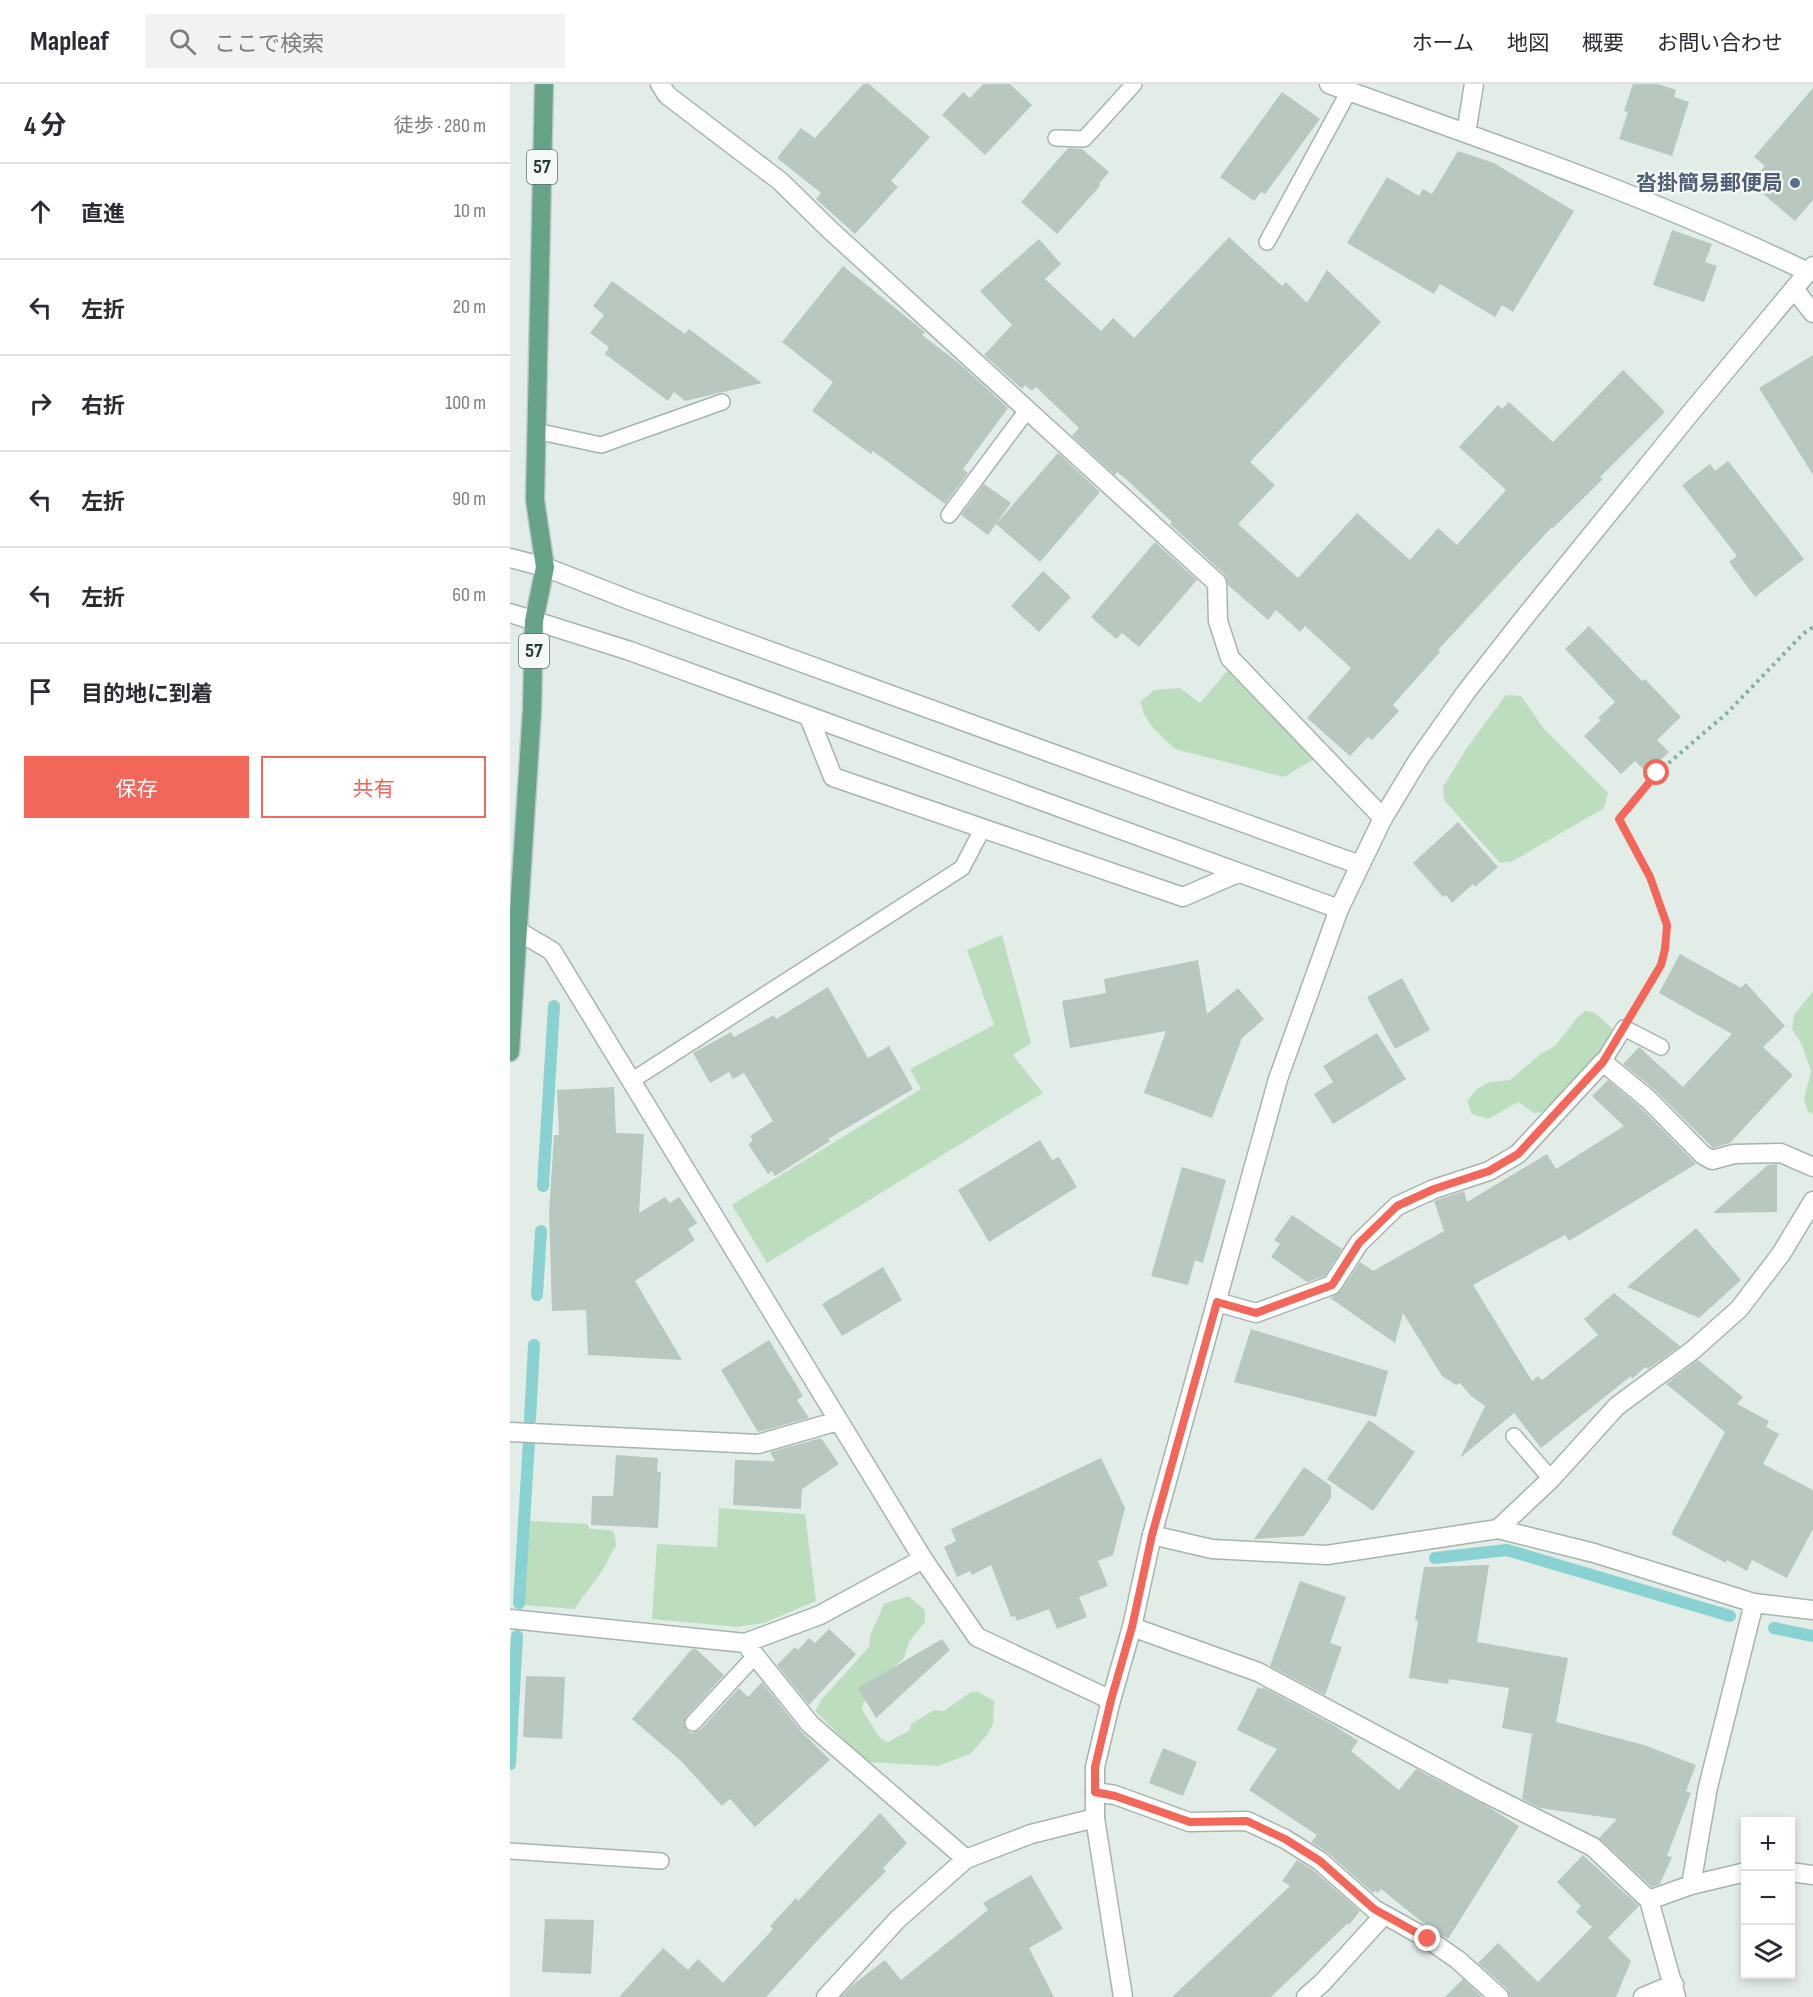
<!DOCTYPE html>
<html lang="ja">
<meta charset="utf-8">
<style>
:root{--surface:#fff;--page:#f2f2f3;--text:#2b2b33;--muted:#7c7c81;--line:#e1e1e2;--accent:#f3675b}
body{margin:0;font-family:"Sofia Sans Condensed","Noto Sans JP",sans-serif;background:var(--page);color:var(--text)}
.controls{position:absolute;right:18px;bottom:18px;display:grid;overflow:hidden;border-radius:0px;box-shadow:0 3px 9px #0003}
.controls button{width:54px;height:54px;display:grid;place-items:center;padding:0;border:0;border-bottom:2px solid var(--line);background:var(--surface);color:var(--text);font:30px sans-serif}
.stop{position:absolute;width:18px;height:18px;margin:-14px;border:4px solid #f3675b;border-radius:50%;background:#fff}
.stop.end{background:#f3675b;border-color:#fff;box-shadow:0 2px 6px #0008}
.list{margin:0;padding:0;list-style:none}
h2{display:flex;justify-content:space-between;align-items:center;height:78px;margin:0;padding:0 24px;font-size:26px}
h2 small{font-size:20px;font-weight:400;color:var(--muted)}
.list li{display:grid;grid-template-columns:39px 1fr auto;gap:18px;align-items:center;box-sizing:border-box;height:96px;padding:0 24px;border-top:2px solid var(--line)}
.list b{display:block;font-size:22px;white-space:nowrap}
.list em{font-size:20px;font-style:normal;color:var(--muted)}
.actions{display:flex;gap:12px;padding:18px 24px}
.actions a{flex:1;padding:14px 0;border:2px solid var(--accent);border-radius:0px;text-align:center;font-size:21px;color:var(--accent)}
.actions .main{background:var(--accent);color:#fff}
.icon{flex:none;width:33px;height:33px;fill:none;stroke:currentColor;stroke-width:2;stroke-linecap:round;stroke-linejoin:round}
.map{position:relative;flex:none;width:1303px;height:1913px;overflow:hidden}
header{display:flex;align-items:center;gap:36px;box-sizing:border-box;height:84px;padding:0 30px;background:var(--surface);border-bottom:2px solid var(--line)}
header strong{font-size:28px}
nav{display:flex;gap:33px;margin-inline-start:auto;font-size:21px}
.search{width:420px;height:54px;background:var(--page);display:flex;align-items:center;gap:15px;box-sizing:border-box;padding:0 21px;border-radius:0px;color:var(--muted);font-size:22px}
main{display:flex}
aside{flex:1;background:var(--surface)}
.map>svg:first-child{display:block}
.green{fill:#bcdebf}
.lines{fill:none;stroke-linecap:round;stroke-linejoin:round}
.stream{stroke:#8ad2d1;stroke-width:12}
.building{fill:#b8c8bf}
.service-casing{stroke:#a5b5ad;stroke-width:18}
.minor-casing{stroke:#a5b5ad;stroke-width:21}
.tertiary-casing{stroke:#a5b5ad;stroke-width:21}
.primary-casing{stroke:#c1c9c6;stroke-width:21}
.path{stroke:#83b19b;stroke-width:4;stroke-dasharray:3 4.5;stroke-linecap:butt}
.service{stroke:#fff;stroke-width:15}
.minor{stroke:#fff;stroke-width:18}
.tertiary{stroke:#fff;stroke-width:18}
.primary{stroke:#67a389;stroke-width:18}
.route{stroke:#f3675b;stroke-width:8}
.service-dot{fill:#5c6f8a;stroke:#f4f9f5;stroke-width:2}
.labels{text-anchor:middle;dominant-baseline:central;stroke-width:4.5;stroke-linejoin:round;paint-order:stroke}
.shield{fill:#f4f9f5;stroke:#61766c;stroke-width:1.5}
.shield-label{font-size:20px;font-weight:bold;fill:#223e32}
.service-label{font-size:21px;font-weight:bold;fill:#4e5e75;stroke:#f4f9f5;text-anchor:end}
</style>
<header>
<strong>Mapleaf</strong>
<div class="search"><svg class="icon" aria-label="search" viewBox="0 0 24 24"><circle cx="10" cy="10" r="6"/><path d="M15 15l6 6"/></svg>ここで検索</div>
<nav><a>ホーム</a><a>地図</a><a>概要</a><a>お問い合わせ</a></nav>
</header>
<main>
<aside>
<h2>4 分<small>徒歩 · 280 m</small></h2>
<ul class="list">
<li><svg class="icon" aria-label="ahead" viewBox="0 0 24 24"><path d="M12 20V5M6 11l6-6 6 6"/></svg><div><b>直進</b></div><em>10 m</em></li>
<li><svg class="icon" aria-label="left" viewBox="0 0 24 24"><path d="M17 20v-9H6M10 6l-5 5 5 5"/></svg><div><b>左折</b></div><em>20 m</em></li>
<li><svg class="icon" aria-label="right" viewBox="0 0 24 24"><path d="M7 20v-9h11M14 6l5 5-5 5"/></svg><div><b>右折</b></div><em>100 m</em></li>
<li><svg class="icon" aria-label="left" viewBox="0 0 24 24"><path d="M17 20v-9H6M10 6l-5 5 5 5"/></svg><div><b>左折</b></div><em>90 m</em></li>
<li><svg class="icon" aria-label="left" viewBox="0 0 24 24"><path d="M17 20v-9H6M10 6l-5 5 5 5"/></svg><div><b>左折</b></div><em>60 m</em></li>
<li><svg class="icon" aria-label="arrive" viewBox="0 0 24 24"><path d="M6 21V4h12l-3 4 3 4H6"/></svg><div><b>目的地に到着</b></div></li>
</ul>
<div class="actions"><a class="main">保存</a><a>共有</a></div>
</aside>
<div class="map">
<svg width="1303" height="1913" viewBox="0 0 1303 1913">
<rect width="100%" height="100%" fill="#e3ede7"/>
<path class="green" d="M718 586 804 675 774 693 665 665 643 644 634 630 630 618 644 606 670 604 690 619Z
M996 611 1011 612 1034 645 1098 709 1094 724 1003 777 990 779 934 716 933 703 956 665Z
M492 851 521 959 503 971 533 1009 257 1179 222 1121 411 1005 400 985 484 941 457 866Z
M1303 907V1030L1298 1028 1294 1015 1301 987 1292 961 1282 945 1284 931Z
M1075 927 1085 929 1102 944 1103 951 1084 977 1036 1028 1024 1029 1008 1018 978 1035 962 1030 957 1017 968 1004 980 998 1000 996 1032 969 1045 962 1067 934Z
M209 1424 295 1430 306 1517 254 1539 227 1543 142 1535 147 1460 207 1463Z
M20 1437 77 1440 80 1445 99 1446 104 1448 106 1461 92 1487 64 1525 13 1521Z
M398 1512 415 1526V1538L399 1558 394 1574 371 1594C369 1607 354 1611 352 1625L370 1654 378 1658 400 1646 401 1640 424 1626 434 1627 461 1608H468L484 1617 483 1640 477 1651 460 1670 428 1682 357 1678 305 1627 312 1615 359 1563 360 1552 374 1520Z"/>
<g class="lines">
<path class="stream" d="M33 1102 44 922
M27 1211 31 1147
M20 1335 24 1261
M925 1474 997 1466 1220 1532
M9 1519 19 1358
M1264 1544 1303 1552
M0 1680 7 1552"/>
</g>
<path class="building" d="M353 0H359L420 53 381 97 388 103 345 150 306 115 311 109 267 74 291 44 305 54Z
M473 0H500L522 21 475 71 432 31 453 8 460 14Z
M1123 0H1148L1166 6 1164 13 1179 18 1162 72 1109 55 1118 28 1114 27Z
M1303 4V116L1285 137 1240 99 1255 82 1244 73Z
M772 8 810 35 755 110 751 108 744 117 710 93Z
M558 64 572 65 599 88 589 100 590 102 547 150 511 118Z
M948 67 984 79 1064 127 1003 228 992 221 985 233 930 200 924 210 837 159 877 93 909 112 913 105 922 110Z
M1162 146 1202 160 1195 178 1207 182 1194 218 1143 201Z
M719 153 772 202 776 198 797 219 817 186 871 238 740 378 765 401 728 440 788 494 847 429 900 476 928 444 947 461 996 406 949 363 988 321 992 325 999 318 1043 358 1113 286 1155 328 1090 393 1093 395 1043 444 1042 443 928 566 930 568 883 621 889 627 862 656 858 653 840 672 797 634 841 584 795 542 790 548 766 526 758 536 718 501 715 491 660 440 662 438 617 396 607 388 605 391 562 352 569 344 526 303 522 307 515 301 512 305 474 271 502 241 470 207 529 155 551 180 535 195 591 247 603 234 624 254Z
M333 182 415 248 412 251 450 280 498 324 453 385 458 389 435 420 363 367 361 370 302 327 323 298 272 258Z
M102 197 175 250 179 245 252 299 175 317 164 308 158 317 95 270 99 263 80 249 94 231 83 222Z
M1303 271V391L1249 304Z
M548 369 590 408 530 478 486 440Z
M1218 377 1294 475 1245 513 1219 478 1227 472 1172 401 1200 380 1205 387Z
M474 400 501 419 478 451 451 431Z
M645 458 687 496 629 563 612 549 606 555 581 533Z
M533 487 561 513 529 548 501 522Z
M1079 542 1132 597 1135 595 1171 633 1147 656 1159 668 1137 689 1125 677 1111 690 1074 652 1091 636 1088 634 1105 618 1055 565Z
M948 738 988 783 965 803 963 800 942 819 936 811 933 813 903 779Z
M1170 870 1231 904 1236 899 1275 942 1253 963 1283 991 1220 1059 1203 1064 1147 1008 1113 980 1129 963 1173 1003 1222 950 1149 909Z
M688 876 697 930 728 904 754 935 732 954 702 1034 634 1009 656 947 560 964 552 917 596 909 594 895Z
M892 894 920 946 885 965 857 913Z
M318 903 358 974 379 962 403 1005 318 1055 320 1057 265 1092 262 1087 258 1090 238 1060 243 1057 240 1052 263 1037 234 989 223 995 219 988 200 999 183 969 221 948 224 953 264 931 266 935Z
M867 949 896 995 823 1040 804 1010 823 998 813 982Z
M1098 996 1131 1024 1186 1080 1059 1157 1055 1151 963 1201 1022 1297 1028 1292 1032 1296 1088 1251 1074 1235 1104 1209 1170 1262 1138 1285 1135 1283 1122 1295 1121 1292 1031 1364 1004 1329 950 1374 975 1322 961 1312 950 1299 946 1301 932 1292 893 1229 885 1259 820 1214 831 1207 850 1178 863 1187 934 1147 924 1117 954 1107 957 1118 1037 1070 1046 1085 1114 1042 1082 1012Z
M104 1003 106 1049 134 1050 129 1129 155 1113 160 1119 169 1113 187 1139 178 1145 185 1156 125 1197 172 1276 78 1271 76 1226 42 1227 39 1130 44 1051H49L47 1006Z
M530 1056 542 1076 549 1073 567 1103 479 1158 448 1106Z
M1267 1080V1128L1203 1129 1258 1081Z
M672 1083 716 1096 693 1179 685 1176 678 1201 641 1192Z
M782 1131 832 1165 815 1192 797 1198 761 1173 770 1160 764 1156Z
M1186 1144 1231 1196 1189 1234 1117 1203Z
M373 1183 392 1216 332 1252 312 1220Z
M741 1245 878 1287 866 1333 724 1298Z
M259 1256 293 1312 287 1316 299 1334 248 1348 211 1286Z
M1188 1276 1233 1313 1227 1320 1259 1337 1256 1343 1269 1350 1253 1380 1303 1406V1445L1277 1494 1242 1476 1237 1487 1217 1476 1216 1479 1161 1450 1215 1348 1156 1300Z
M859 1336 905 1368 863 1427 817 1395Z
M311 1354 329 1380 292 1405 291 1425 223 1421 225 1376 265 1377 260 1368Z
M106 1371 148 1374 147 1388H151L148 1444 81 1441 82 1412H103Z
M591 1374 615 1424 603 1471 588 1477 598 1502 569 1513 577 1533 547 1545 539 1525 507 1537 505 1532 501 1533 481 1481 462 1491 460 1487 447 1493 434 1463 446 1457 441 1445Z
M794 1383 821 1402V1414L794 1452 744 1455Z
M979 1481 967 1558 1058 1574 1046 1638 1134 1661 1186 1681 1176 1707 1181 1709 1157 1772 1162 1773 1150 1800 1142 1803 1089 1754 1107 1735 1030 1724 1012 1715 1022 1650 992 1644 999 1604 939 1595 938 1600 899 1594 908 1537 905 1536 914 1483Z
M790 1497 836 1513 820 1559 832 1563 815 1611 760 1582Z
M319 1545 346 1570 299 1621 267 1581 285 1563 288 1566 299 1554 305 1559Z
M432 1555 440 1566 366 1634 348 1604Z
M182 1565H186L214 1591 176 1633 174 1641 177 1646 181 1649 190 1646 229 1604 238 1613 252 1598 291 1647 320 1676 245 1743 220 1715 212 1722 172 1678 122 1635Z
M16 1592 55 1593 52 1655 13 1653Z
M748 1603 752 1605 753 1603 825 1642 848 1657 841 1667 889 1706 906 1685 975 1721 1009 1742 938 1855 917 1842 871 1805 868 1809 865 1807 863 1809 817 1768 801 1758 807 1751 739 1706 767 1665 727 1646Z
M653 1664 687 1678 673 1712 639 1699Z
M370 1729 397 1759 373 1784 376 1787 307 1857 256 1913H109L153 1864 178 1886 188 1875 213 1899 263 1845 260 1842 286 1814 288 1817Z
M1073 1771 1129 1822 1098 1854 1121 1877 1106 1913H1000L997 1905 968 1879 988 1859 1028 1898 1082 1843 1066 1828 1071 1822 1047 1798Z
M787 1776 803 1786 850 1827 839 1841 838 1839 761 1913H662L780 1802 772 1797Z
M521 1791 553 1845 519 1864 544 1913H331L341 1902 375 1876 391 1896 478 1826 473 1819Z
M35 1835 84 1836 81 1890 32 1888Z
M953 1895 972 1913H935Z"/>
<g class="lines">
<g class="service-casing">
<path id="service" d="M546 54 574 55 624 0
M757 158 839 7
M26 347 91 361 212 318
M439 431 518 325
M1093 978 1114 944 1151 963
M121 997 452 784 473 744
M1004 1352 1041 1395
M183 1639 245 1572
M0 1767 151 1777"/>
</g>
<g class="minor-casing">
<path id="minor" d="M150 0 157 11 270 97 319 145 707 499 708 537 720 574 873 734
M819 0C980 58 1144 114 1298 188
M956 49 964 0
M1284 205 1303 229
M0 474 35 483 122 517 850 781
M0 529 120 567 829 825
M299 633 323 693 673 813 728 789
M8 847 42 867 413 1475 467 1553 601 1616
M707 1218 746 1229 822 1201 849 1159 887 1122 924 1105 979 1087 1008 1070 1093 978 1139 1016 1193 1071 1202 1076 1224 1070 1271 1069 1303 1083
M0 1348 248 1360 328 1337
M988 1445 1041 1395 1107 1322 1183 1266 1229 1225 1271 1170 1303 1117
M642 1451 702 1465 817 1471 988 1445 1084 1469 1244 1519 1303 1526
M0 1535 235 1559 310 1531 413 1475
M622 1543 748 1588 975 1709 1083 1763 1139 1816 1166 1913
M235 1559 300 1640 456 1775
M585 1708 605 1711 679 1738 737 1737 775 1755 810 1777 864 1825 918 1855 948 1876 989 1913
M1280 1788 1303 1791
M1181 1801 1236 1788
M1139 1816 1181 1801 1198 1703 1244 1519
M316 1913 388 1835 456 1775 521 1750 585 1734
M796 1913 812 1899 874 1831
M1133 1913 1164 1900"/>
</g>
<g class="tertiary-casing">
<path id="tertiary" d="M613 1913 585 1734V1683L601 1616 622 1543 642 1451 768 995 829 825 873 734 908 676 956 608 1014 534 1178 332 1303 182"/>
</g>
<g class="primary-casing">
<path id="primary" d="M0 968 22 626 24 537 35 483 25 416 34 0"/>
</g>
<path class="path" d="M1128 920 1151 881 1155 865 1157 841 1140 793 1109 735 1147 689 1216 630 1293 550 1303 543"/>
<use href="#service" class="service"/>
<use href="#minor" class="minor"/>
<use href="#tertiary" class="tertiary"/>
<use href="#primary" class="primary"/>
</g>
<g class="lines">
<path class="route" d="M918 1855 864 1825 810 1777 775 1755 737 1737 680 1738 605 1712 585 1708V1683L601 1616 622 1543 642 1451 707 1218 746 1229 822 1201 849 1159 887 1122 924 1105 979 1087 1008 1070 1093 978 1151 881 1155 865 1157 841 1140 793 1109 735 1147 689"/>
</g>
<circle class="service-dot" cx="1285" cy="99" r="6"/>
<g class="labels">
<g class="shield">
<rect x="17" y="66" width="30" height="34" rx="4.5"/>
<rect x="9" y="550" width="30" height="34" rx="4.5"/>
</g>
<g class="shield-label">
<text x="32" y="83">57</text>
<text x="24" y="567">57</text>
</g>
<g class="service-label">
<text x="1273" y="99">沓掛簡易郵便局</text>
</g>
</g>
</svg>
<div class="controls">
<button>+</button>
<button>−</button>
<button><svg class="icon" aria-label="layers" viewBox="0 0 24 24"><path d="M12 4l9 5-9 5-9-5zM3 14l9 5 9-5"/></svg></button>
</div>
<div class="stop" style="left:1147px;top:689px"></div>
<div class="stop end" style="left:918px;top:1855px"></div>
</div>
</main>
